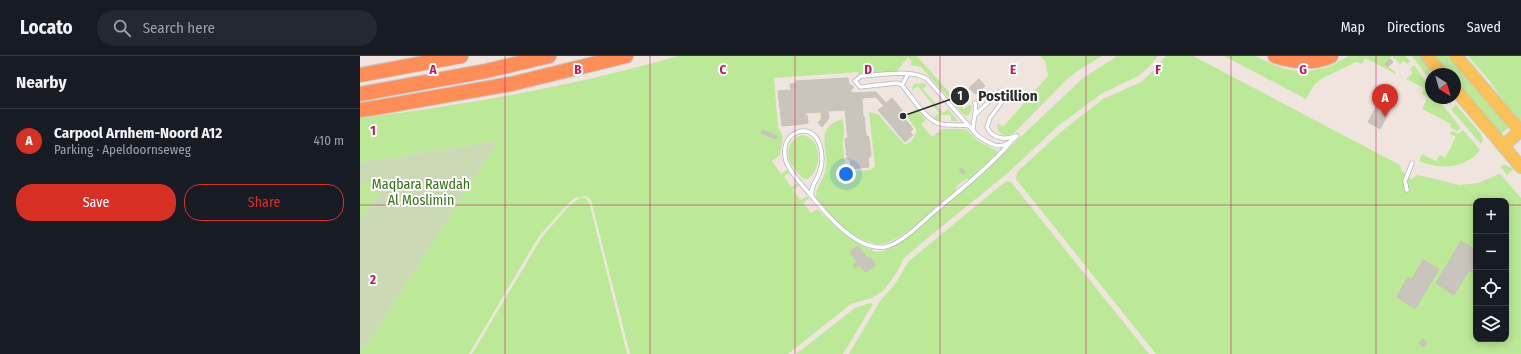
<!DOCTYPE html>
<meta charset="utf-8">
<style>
:root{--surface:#171b24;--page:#242831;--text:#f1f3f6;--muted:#9ea1a6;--line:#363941;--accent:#d93025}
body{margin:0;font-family:"Fira Sans Condensed",sans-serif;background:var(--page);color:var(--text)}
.controls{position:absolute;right:12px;bottom:12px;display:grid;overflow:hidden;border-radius:8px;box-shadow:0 2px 10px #0003}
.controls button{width:36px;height:36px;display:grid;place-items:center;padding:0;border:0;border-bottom:1px solid var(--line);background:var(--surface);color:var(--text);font:20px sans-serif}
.compass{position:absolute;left:1065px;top:12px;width:36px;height:36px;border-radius:50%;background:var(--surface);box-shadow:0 2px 10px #0003;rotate:143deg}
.you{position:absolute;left:486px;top:118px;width:14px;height:14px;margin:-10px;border:3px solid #fff;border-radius:50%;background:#1a73e8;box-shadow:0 0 0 6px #1a73e833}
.badge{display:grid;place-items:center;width:26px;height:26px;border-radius:50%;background:var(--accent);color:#fff;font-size:13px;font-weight:700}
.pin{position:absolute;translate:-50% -33px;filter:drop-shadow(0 1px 2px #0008)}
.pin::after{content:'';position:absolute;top:21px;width:14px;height:12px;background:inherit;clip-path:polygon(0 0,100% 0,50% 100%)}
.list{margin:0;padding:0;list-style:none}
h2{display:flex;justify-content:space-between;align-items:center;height:52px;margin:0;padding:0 16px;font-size:17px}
h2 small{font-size:13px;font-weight:400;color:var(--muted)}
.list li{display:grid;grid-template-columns:26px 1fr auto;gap:12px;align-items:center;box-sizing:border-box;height:64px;padding:0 16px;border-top:1px solid var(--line)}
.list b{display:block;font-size:15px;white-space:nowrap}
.list p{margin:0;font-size:13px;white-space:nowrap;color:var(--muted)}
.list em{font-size:13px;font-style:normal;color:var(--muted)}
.actions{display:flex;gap:8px;padding:12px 16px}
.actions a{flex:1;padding:9px 0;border:1px solid var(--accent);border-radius:16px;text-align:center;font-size:14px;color:var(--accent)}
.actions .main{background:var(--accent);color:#fff}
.icon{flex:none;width:22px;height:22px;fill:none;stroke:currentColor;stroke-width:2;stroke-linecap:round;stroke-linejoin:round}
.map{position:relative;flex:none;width:1161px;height:298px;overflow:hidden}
header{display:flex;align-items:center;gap:24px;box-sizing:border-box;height:56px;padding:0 20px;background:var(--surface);border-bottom:1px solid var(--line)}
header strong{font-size:19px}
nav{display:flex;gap:22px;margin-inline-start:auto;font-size:14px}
.search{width:280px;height:36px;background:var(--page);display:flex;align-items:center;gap:10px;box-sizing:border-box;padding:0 14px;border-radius:22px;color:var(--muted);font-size:15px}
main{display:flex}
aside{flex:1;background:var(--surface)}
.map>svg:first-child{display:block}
.green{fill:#bce997;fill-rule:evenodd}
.cemetery{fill:#cbdab4}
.building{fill:#c9c4bc;stroke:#cac1b7}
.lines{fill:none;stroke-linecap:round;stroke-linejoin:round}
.service-casing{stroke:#b2b6c1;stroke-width:5}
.primary-casing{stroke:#c8c8c8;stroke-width:14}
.motorway-casing{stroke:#c8c8c8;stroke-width:16}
.service{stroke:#fff;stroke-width:3.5}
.primary{stroke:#fac157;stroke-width:12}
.motorway{stroke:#ff8d58;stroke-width:14}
.grid{fill:none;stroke:#c2185b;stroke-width:1;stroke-opacity:0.55}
.labels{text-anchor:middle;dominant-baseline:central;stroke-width:4;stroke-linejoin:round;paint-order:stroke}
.park-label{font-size:14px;fill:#337015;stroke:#fff}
.grid-label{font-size:13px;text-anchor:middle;font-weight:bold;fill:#c2185b;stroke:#fff;stroke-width:4;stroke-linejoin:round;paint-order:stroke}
.leader{fill:none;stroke:#2c2c2c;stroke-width:1.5}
.callout-dot{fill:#2c2c2c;stroke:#fff;stroke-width:1.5}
.mark-label{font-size:12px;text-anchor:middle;font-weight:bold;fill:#fff}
.callout-label{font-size:15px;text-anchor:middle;font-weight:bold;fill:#2c2c2c;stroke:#fff;stroke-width:4;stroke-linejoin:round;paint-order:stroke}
</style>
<header>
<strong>Locato</strong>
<div class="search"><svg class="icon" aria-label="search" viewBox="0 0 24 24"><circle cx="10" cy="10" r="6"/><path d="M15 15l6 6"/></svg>Search here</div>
<nav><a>Map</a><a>Directions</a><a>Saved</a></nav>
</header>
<main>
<aside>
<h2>Nearby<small></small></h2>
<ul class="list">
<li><span class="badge">A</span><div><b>Carpool Arnhem-Noord A12</b><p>Parking · Apeldoornseweg</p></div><em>410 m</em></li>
</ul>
<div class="actions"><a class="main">Save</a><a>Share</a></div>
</aside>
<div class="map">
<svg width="1161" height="298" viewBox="0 0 1161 298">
<rect width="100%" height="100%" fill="#efe5de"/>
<path class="green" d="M318 0H557L604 53 609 49H611L612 52 609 59 605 60 561 11 551 9 550 8 552 6 548 1 537 15 499 18 498 16 414 22 418 71 423 81 420 99 412 105 421 118 427 114 429 117 424 121 431 131 437 127 439 130 433 134 441 144 447 140 449 142 443 147 451 157 457 153 485 178 515 196 524 195 534 190 615 124 722 23 757 0H798L789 11 778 20 741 38 698 70 649 116 564 185 544 202 537 216 524 234 512 242 491 248 428 298H270L231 144 226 140 215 142 209 147 179 180 109 298H0V295L9 286 138 85 0 106V62C107 49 214 30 318 0Z
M680 0H742L719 14 707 23 654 77 646 80C639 77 637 75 637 68L644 70 688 20 685 5Z
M806 0H833L1038 108 1040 109 1042 115 1051 123 1058 119 1100 129 1118 127 1139 118 1141 119 1161 142V298H796L656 123 657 116 702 75 743 43 781 26 793 15ZM1116 145H1146V283H1116Z
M864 0H895L910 7 925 13 938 15H950L968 11 989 0H1046L1050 5 1047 8 1044 5 1040 8 1036 4V2L1035 3 1032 0 1025 8 1036 17V18L1005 2 1002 8 996 6 961 23 954 29 946 43Z
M1052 0H1060L1073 18H1071V25Z
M1072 0H1090L1150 69 1148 72 1140 79 1095 27V18H1088Z
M1108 0H1161V67L1154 60 1129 24Z
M1054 9 1071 33V42H1077L1101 72 1097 75 1090 71 1091 68 1062 53 1067 42 1062 38 1064 32 1046 23 1053 17 1050 13Z
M565 27 567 29 563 33 583 57 588 53 598 65H591V59H581V65H578L574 61 579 57 558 30 552 34V32L554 28Z
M1096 49 1121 78 1123 84 1121 88 1091 53Z
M556 53 566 64 561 68 572 81 582 73H606L618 85 637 95V97L610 123H606L597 130 595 136C579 149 540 187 521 188 508 189 493 179 483 171 473 162 463 153 456 142 455 131 465 123 466 112 469 92 453 71 483 63L484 79 483 86 485 115 487 116 511 114 515 110 509 56 518 58 544 88C551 88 556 80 556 73L547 61Z
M1103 74 1120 94C1106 113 1078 114 1059 105L1062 98 1076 105 1080 99 1085 102 1096 81 1090 78 1092 75 1098 78Z
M444 79C448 81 452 83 454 86 462 98 458 117 447 123L442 122C438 117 433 112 430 106 425 95 431 79 444 79Z
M1145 109 1154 113 1147 119 1140 110Z
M17 121 24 123 22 134 0 165V131L9 123Z
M646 125 651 126 789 298H489L520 245 535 228 549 205Z
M220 142H225L229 146 267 298H112L182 181 210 149Z
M510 247 513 248 483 298H436L495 252Z"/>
<path class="cemetery" d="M138 85 9 286 0 295V165L22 134 24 127V123C13 120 8 124 0 131V106Z"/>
<path class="building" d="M1030 3 1033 6 1028 11 1025 8Z
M488 22 489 28 494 31 491 34V37L516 36 526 47 532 42 547 60 544 62 553 73 550 76 553 79 545 86 518 54 524 50 516 41 502 42 503 60H504L506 80H508L509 82 511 99 510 101H508L509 111 491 113 490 103H488L487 101 485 84 486 82H488L485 54 468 55 469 62 462 71 458 67 462 62 461 56 442 57 443 68 422 70 418 35 429 34V36H431L430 28 436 27V25Z
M619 23 625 30 615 38 609 32Z
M1023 38 1035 45 1020 73 1008 66Z
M442 57H445L446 60 447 59 448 67 443 68Z
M403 74 417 80 416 83 401 77Z
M601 112 605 117 603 119 599 114Z
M1101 185 1116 194 1114 199 1116 200V218L1109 214 1094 239 1076 227Z
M498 190 508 203 510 201 516 209 510 213 508 210 503 214 499 209 495 212 493 209 497 206 490 196Z
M1063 204 1079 213 1055 253 1037 241 1048 221 1052 223Z
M508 210 510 213 506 216 504 214Z
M1063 283 1067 287 1063 291 1059 287Z"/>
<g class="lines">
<g class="service-casing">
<path id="service" d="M542 29 548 18
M644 43 630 62 627 71C632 83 645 84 656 80
M616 58 639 36
M609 70C600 68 590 70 581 68 567 66 551 40 542 29L537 27 500 31 495 25 501 20C519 19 552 13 567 23L618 80C634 91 642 95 657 80
M613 74C613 64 617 56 615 47
M1047 134 1045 125 1052 107
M452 140C450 130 457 125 460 115 465 102 461 74 442 75 437 76 432 78 429 82 424 88 424 98 426 105 430 117 441 128 449 137 466 157 495 195 525 191 541 188 561 167 574 156 600 134 627 113 650 87"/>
</g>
<g class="primary-casing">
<path id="primary" d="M1067 0 1082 18
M1096 0 1161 76
M1095 33 1161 111
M1143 90 1160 75"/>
</g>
<g class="motorway-casing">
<path id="motorway" d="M915 0C932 6 955 8 971 0
M0 19 101 0
M0 38 126 15 189 0
M0 54 20 51 151 28 266 0"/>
</g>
<use href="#service" class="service"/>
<use href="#primary" class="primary"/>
<use href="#motorway" class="motorway"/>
</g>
<path class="grid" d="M145 0V298M290 0V298M435 0V298M580 0V298M726 0V298M871 0V298M1016 0V298M0 149H1116M1146 149H1161"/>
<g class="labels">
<g class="park-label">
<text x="61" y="128">Maqbara Rawdah<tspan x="61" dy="16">Al Moslimin</tspan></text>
</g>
</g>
<g class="grid-label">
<text x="73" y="18">A</text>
<text x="218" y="18">B</text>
<text x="363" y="18">C</text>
<text x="508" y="18">D</text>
<text x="653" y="18">E</text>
<text x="798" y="18">F</text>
<text x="943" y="18">G</text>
<text x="13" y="79">1</text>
<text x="13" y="228">2</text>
</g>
<path class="leader" d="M543 60L600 40"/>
<g class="callout-dot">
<circle cx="543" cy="60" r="4"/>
<circle cx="600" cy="40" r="10"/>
</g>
<g class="mark-label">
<text x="600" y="44">1</text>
</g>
<g class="callout-label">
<text x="648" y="45">Postillion</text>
</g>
</svg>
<div class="controls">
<button>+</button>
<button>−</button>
<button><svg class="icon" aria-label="locate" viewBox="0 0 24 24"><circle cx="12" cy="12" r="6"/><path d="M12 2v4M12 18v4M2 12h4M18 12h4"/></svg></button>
<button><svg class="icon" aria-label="layers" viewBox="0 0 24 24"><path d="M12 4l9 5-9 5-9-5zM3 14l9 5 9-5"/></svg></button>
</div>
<svg class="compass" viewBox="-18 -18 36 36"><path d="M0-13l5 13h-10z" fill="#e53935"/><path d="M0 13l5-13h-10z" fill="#9ea1a6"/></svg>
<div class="you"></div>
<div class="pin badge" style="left:1025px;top:61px">A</div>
</div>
</main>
